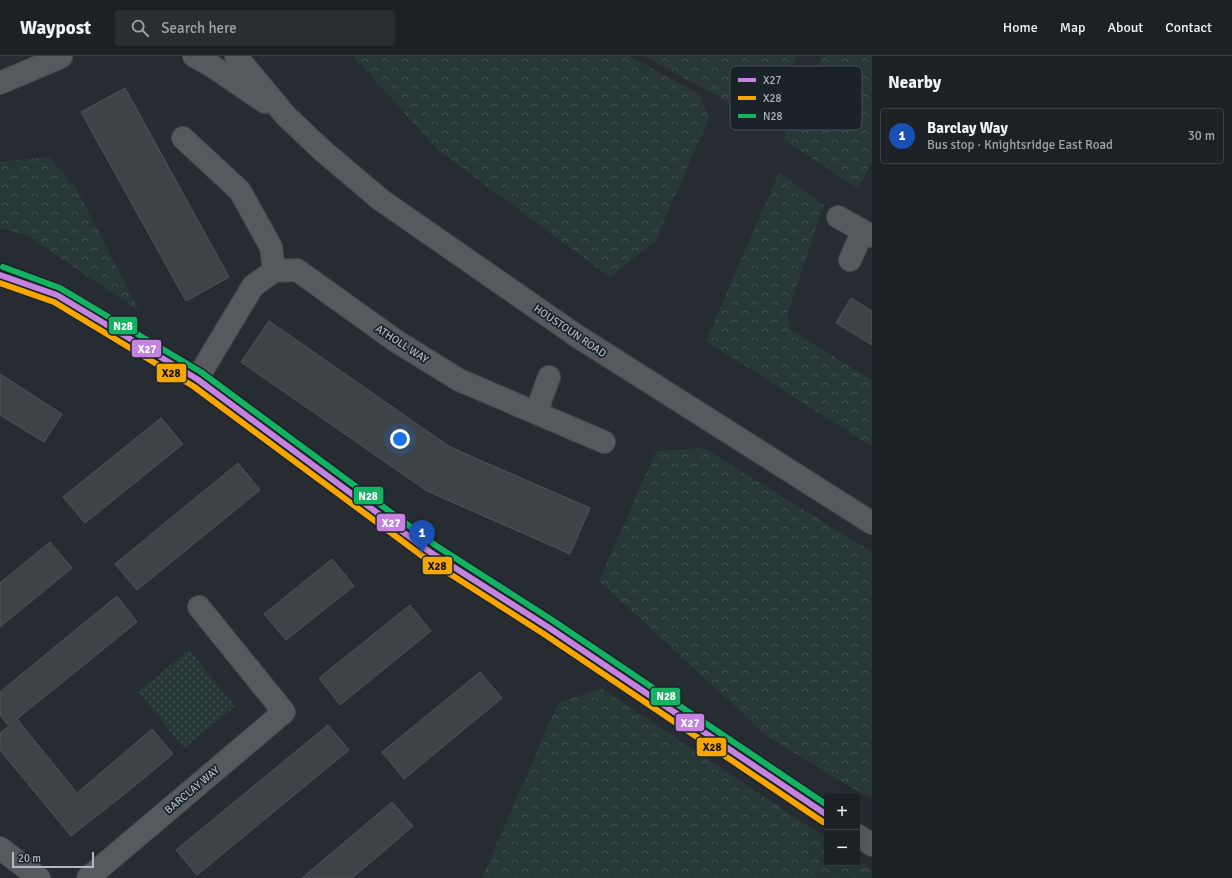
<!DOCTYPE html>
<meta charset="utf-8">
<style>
:root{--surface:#1c2125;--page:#292e32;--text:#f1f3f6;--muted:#a0a3a7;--line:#3a3e42;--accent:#d93025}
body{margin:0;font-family:Signika,sans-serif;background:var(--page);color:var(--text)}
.controls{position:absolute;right:12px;bottom:12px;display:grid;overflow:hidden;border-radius:4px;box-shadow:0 4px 16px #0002}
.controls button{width:36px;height:36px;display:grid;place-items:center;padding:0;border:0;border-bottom:1px solid var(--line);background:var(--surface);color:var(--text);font:20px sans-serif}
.scale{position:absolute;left:12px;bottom:10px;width:82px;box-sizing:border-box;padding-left:4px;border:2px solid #b0b9c3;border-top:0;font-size:11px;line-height:14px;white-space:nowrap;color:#b0b9c3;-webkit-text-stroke:3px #1b232a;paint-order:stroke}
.you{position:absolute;left:400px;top:383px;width:14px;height:14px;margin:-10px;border:3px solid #fff;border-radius:50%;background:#1a73e8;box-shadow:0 0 0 6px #1a73e833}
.badge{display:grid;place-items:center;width:26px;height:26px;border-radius:50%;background:var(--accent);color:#fff;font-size:13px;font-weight:700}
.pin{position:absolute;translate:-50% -33px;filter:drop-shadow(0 1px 2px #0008)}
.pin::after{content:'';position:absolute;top:21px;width:14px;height:12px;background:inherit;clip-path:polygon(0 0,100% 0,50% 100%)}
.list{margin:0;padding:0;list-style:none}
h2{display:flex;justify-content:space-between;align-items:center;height:52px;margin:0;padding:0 16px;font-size:17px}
h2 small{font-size:13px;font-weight:400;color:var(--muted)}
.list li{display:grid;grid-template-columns:26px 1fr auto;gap:12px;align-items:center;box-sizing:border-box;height:56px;margin:0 8px 8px;padding:0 8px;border:1px solid var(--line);border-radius:4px}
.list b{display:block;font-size:15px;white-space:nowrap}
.list p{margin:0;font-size:13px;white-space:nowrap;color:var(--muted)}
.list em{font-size:13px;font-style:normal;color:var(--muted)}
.icon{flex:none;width:22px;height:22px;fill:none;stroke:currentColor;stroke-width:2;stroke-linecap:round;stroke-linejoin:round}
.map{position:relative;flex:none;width:872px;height:822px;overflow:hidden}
header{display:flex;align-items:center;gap:24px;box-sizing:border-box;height:56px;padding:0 20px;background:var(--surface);border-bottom:1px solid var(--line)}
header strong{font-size:19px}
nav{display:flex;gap:22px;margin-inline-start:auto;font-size:14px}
.search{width:280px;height:36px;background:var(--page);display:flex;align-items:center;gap:10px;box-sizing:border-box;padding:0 14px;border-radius:4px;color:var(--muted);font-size:15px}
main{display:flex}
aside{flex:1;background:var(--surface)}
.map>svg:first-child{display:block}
.grass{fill:url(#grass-dots)}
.forest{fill:url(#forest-crowns)}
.building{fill:#3e4348;stroke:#4e5459}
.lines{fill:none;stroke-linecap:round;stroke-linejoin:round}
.minor-casing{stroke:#44484c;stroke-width:24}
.minor{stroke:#565a5f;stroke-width:22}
.bus-1-casing{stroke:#1b232a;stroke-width:9}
.bus-2-casing{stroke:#1b232a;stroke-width:9}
.bus-3-casing{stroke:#1b232a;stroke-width:9}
.bus-1{stroke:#c483df;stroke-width:6}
.bus-2{stroke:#f7a600;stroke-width:6}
.bus-3{stroke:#13b361;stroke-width:6}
.labels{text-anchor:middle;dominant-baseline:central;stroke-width:3.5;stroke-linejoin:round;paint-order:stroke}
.street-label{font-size:11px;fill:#b0b9c3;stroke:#1b232a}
.key{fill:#1b232a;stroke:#485058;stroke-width:1}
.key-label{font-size:11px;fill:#b0b9c3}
.line-badge{stroke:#1b232a;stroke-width:1.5}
.badge-label{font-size:11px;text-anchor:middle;font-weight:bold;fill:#fff}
.pale-badge-label{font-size:11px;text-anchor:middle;font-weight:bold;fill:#111}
</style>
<header>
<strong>Waypost</strong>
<div class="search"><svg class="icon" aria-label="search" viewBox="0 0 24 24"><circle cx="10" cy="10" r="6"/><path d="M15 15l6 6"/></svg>Search here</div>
<nav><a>Home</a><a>Map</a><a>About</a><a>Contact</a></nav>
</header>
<main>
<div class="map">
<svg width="872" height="822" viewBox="0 0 872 822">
<defs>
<pattern id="grass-dots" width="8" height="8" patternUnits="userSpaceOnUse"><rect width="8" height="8" fill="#273837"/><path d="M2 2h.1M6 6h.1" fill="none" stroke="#445352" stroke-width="1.8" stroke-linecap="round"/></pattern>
<pattern id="forest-crowns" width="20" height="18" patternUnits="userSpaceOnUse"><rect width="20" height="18" fill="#273837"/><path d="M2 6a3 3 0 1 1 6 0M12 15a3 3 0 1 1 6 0" fill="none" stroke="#445352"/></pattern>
</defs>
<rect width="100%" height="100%" fill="#262c31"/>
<path class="grass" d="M189 594 235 650 184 692 138 636Z"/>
<path class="forest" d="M353 0H629L699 38 709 62 655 186 610 221 439 95Z
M644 0H797L765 66Z
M823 0H872V106L858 133 784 83Z
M49 101 76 132 140 256 28 180 0 172V106Z
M779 116 824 149 787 259 791 274 872 324V391L706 285Z
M704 392 872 496V744L768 681 599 525 656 395Z
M601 632 827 783V807H857V804L872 814V822H482L558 647Z"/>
<path class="building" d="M125 32 229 221 186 245 81 56Z
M851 242 872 255V289L836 267Z
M269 265 450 391 590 452 570 498 427 435 241 306Z
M0 318 62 358 44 386 0 359Z
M161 362 183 388 85 467 63 441Z
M238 407 260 434 137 534 115 508Z
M50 486 72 512 0 571V527Z
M332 503 354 530 286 584 264 558Z
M117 540 137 566 17 663 77 737 152 673 173 698 127 736 71 780 0 694V677L9 670 0 659V636Z
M410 549 431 575 340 649 319 622Z
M480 616 502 642 404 723 382 696Z
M328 669 349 694 197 819 176 794Z
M392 746 413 770 390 790 352 822H302Z"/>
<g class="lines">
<g class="minor-casing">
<path id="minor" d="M194 0 212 10 265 46
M236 0 286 60 323 95 381 144 577 280 872 467
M0 27 61 1
M183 82 240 135 271 191 274 215
M838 161 872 180
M850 204 863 175
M0 219 57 239 197 323 430 496 548 571 827 759
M197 323 253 230 274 215 297 214 396 285 459 324 604 386
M536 357 549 321
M857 779 872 789
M0 792 39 822
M88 822 284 656 199 551"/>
</g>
<use href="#minor" class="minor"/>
<g class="bus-1-casing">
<path id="bus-1" d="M0 219 57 239 197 323 430 496 548 571 827 759"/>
</g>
<g class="bus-2-casing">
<path id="bus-2" d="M0 227 54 246 193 330 425 502 544 578 823 766"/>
</g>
<g class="bus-3-casing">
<path id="bus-3" d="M3 211 60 232 201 316 435 489 552 564 827 749"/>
</g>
<use href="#bus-1" class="bus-1"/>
<use href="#bus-2" class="bus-2"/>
<use href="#bus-3" class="bus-3"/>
</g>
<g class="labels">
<g class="street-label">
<text transform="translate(570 275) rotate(34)">HOUSTOUN ROAD</text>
<text transform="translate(402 288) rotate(33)">ATHOLL WAY</text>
<text transform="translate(192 734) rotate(-40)">BARCLAY WAY</text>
</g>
</g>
<rect x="730" y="10" width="132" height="64" rx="6" class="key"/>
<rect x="738" y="22" width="18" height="4" fill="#c483df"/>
<rect x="738" y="40" width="18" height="4" fill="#f7a600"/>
<rect x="738" y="58" width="18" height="4" fill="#13b361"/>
<g class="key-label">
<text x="763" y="28">X27</text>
<text x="763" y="46">X28</text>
<text x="763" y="64">N28</text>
</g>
<g class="line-badge">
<rect x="108" y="260" width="30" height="19" rx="4" fill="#13b361"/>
<rect x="131" y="283" width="31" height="19" rx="4" fill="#c483df"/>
<rect x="156" y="307" width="31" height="20" rx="4" fill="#f7a600"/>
<rect x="353" y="430" width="31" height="19" rx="4" fill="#13b361"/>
<rect x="376" y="457" width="30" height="19" rx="4" fill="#c483df"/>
<rect x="422" y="500" width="31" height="19" rx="4" fill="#f7a600"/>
<rect x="650" y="631" width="31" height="19" rx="4" fill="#13b361"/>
<rect x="675" y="657" width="30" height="19" rx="4" fill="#c483df"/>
<rect x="696" y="681" width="31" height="20" rx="4" fill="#f7a600"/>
</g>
<g class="badge-label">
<text x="123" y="274">N28</text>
<text x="147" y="297">X27</text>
<text x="368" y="444">N28</text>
<text x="391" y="471">X27</text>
<text x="666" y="644">N28</text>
<text x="690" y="671">X27</text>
</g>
<g class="pale-badge-label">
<text x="171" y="321">X28</text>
<text x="437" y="514">X28</text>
<text x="712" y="695">X28</text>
</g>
</svg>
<div class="controls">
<button>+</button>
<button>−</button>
</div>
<div class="scale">20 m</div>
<div class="you"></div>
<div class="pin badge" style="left:422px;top:497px;background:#1a4fb4">1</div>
</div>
<aside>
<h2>Nearby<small></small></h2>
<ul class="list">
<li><span class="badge" style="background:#1a4fb4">1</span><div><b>Barclay Way</b><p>Bus stop · Knightsridge East Road</p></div><em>30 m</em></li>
</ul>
</aside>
</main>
